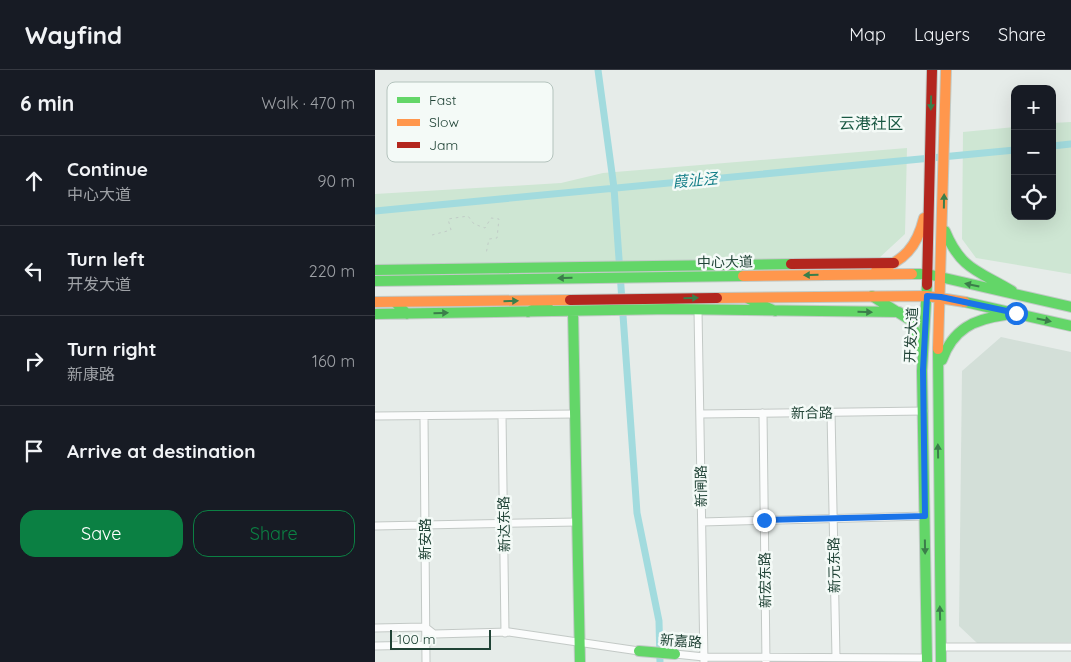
<!DOCTYPE html>
<meta charset="utf-8">
<style>
:root{--surface:#171b24;--page:#242831;--text:#f1f3f6;--muted:#9ea1a6;--line:#363941;--accent:#0b8043}
body{margin:0;font-family:Quicksand,"Noto Sans SC",sans-serif;background:var(--page);color:var(--text)}
.controls{position:absolute;right:15px;top:15px;display:grid;overflow:hidden;border-radius:10px;box-shadow:0 5px 20px #0002}
.controls button{width:45px;height:45px;display:grid;place-items:center;padding:0;border:0;border-bottom:1px solid var(--line);background:var(--surface);color:var(--text);font:25px sans-serif}
.scale{position:absolute;left:15px;bottom:12px;width:101px;box-sizing:border-box;padding-left:5px;border:2px solid #204336;border-top:0;font-size:14px;line-height:18px;white-space:nowrap;color:#204336;-webkit-text-stroke:4px #f4faf7;paint-order:stroke}
.stop{position:absolute;width:15px;height:15px;margin:-11px;border:4px solid #1a73e8;border-radius:50%;background:#fff}
.stop.end{background:#1a73e8;border-color:#fff;box-shadow:0 1px 5px #0008}
.list{margin:0;padding:0;list-style:none}
h2{display:flex;justify-content:space-between;align-items:center;height:65px;margin:0;padding:0 20px;font-size:21px}
h2 small{font-size:16px;font-weight:400;color:var(--muted)}
.list li{display:grid;grid-template-columns:32px 1fr auto;gap:15px;align-items:center;box-sizing:border-box;height:90px;padding:0 20px;border-top:1px solid var(--line)}
.list b{display:block;font-size:19px;white-space:nowrap}
.list p{margin:0;font-size:16px;white-space:nowrap;color:var(--muted)}
.list em{font-size:16px;font-style:normal;color:var(--muted)}
.actions{display:flex;gap:10px;padding:15px 20px}
.actions a{flex:1;padding:11px 0;border:1px solid var(--accent);border-radius:15px;text-align:center;font-size:18px;color:var(--accent)}
.actions .main{background:var(--accent);color:#fff}
.icon{flex:none;width:28px;height:28px;fill:none;stroke:currentColor;stroke-width:2;stroke-linecap:round;stroke-linejoin:round}
.map{position:relative;flex:none;width:696px;height:592px;overflow:hidden}
header{display:flex;align-items:center;gap:30px;box-sizing:border-box;height:70px;padding:0 25px;background:var(--surface);border-bottom:1px solid var(--line)}
header strong{font-size:24px}
nav{display:flex;gap:28px;margin-inline-start:auto;font-size:18px}
main{display:flex}
aside{flex:1;background:var(--surface)}
.map>svg:first-child{display:block}
.built{fill:#d3dfd8}
.green{fill:#cee6d3}
.lines{fill:none;stroke-linecap:round;stroke-linejoin:round}
.canal{stroke:#a2dbde;stroke-width:7}
.street-casing{stroke:#c3c9c6;stroke-width:9}
.fast-casing{stroke:#c1cac6;stroke-width:12}
.slow-casing{stroke:#c1cac6;stroke-width:12}
.jam-casing{stroke:#c1cac6;stroke-width:12}
.path{stroke:#c1ccc7;stroke-width:1;stroke-dasharray:2.5 4;stroke-linecap:butt}
.street{stroke:#fbfcfc;stroke-width:7}
.fast{stroke:#63d668;stroke-width:10}
.slow{stroke:#ff974d;stroke-width:10}
.jam{stroke:#b3261e;stroke-width:10}
.oneway{fill:#3b7e4a}
.route{stroke:#1a73e8;stroke-width:6}
.labels{text-anchor:middle;dominant-baseline:central;stroke-width:5;stroke-linejoin:round;paint-order:stroke}
.street-label{font-size:14px;fill:#204336;stroke:#f4faf7}
.water-label{font-size:15px;font-style:italic;fill:#127d87;stroke:#f4faf7}
.quarter-label{font-size:16px;fill:#195843;stroke:#f4faf7}
.key{fill:#f4faf7;stroke:#b4c3bd;stroke-width:1}
.key-label{font-size:14px;fill:#204336}
</style>
<header>
<strong>Wayfind</strong>
<nav><a>Map</a><a>Layers</a><a>Share</a></nav>
</header>
<main>
<aside>
<h2>6 min<small>Walk · 470 m</small></h2>
<ul class="list">
<li><svg class="icon" aria-label="ahead" viewBox="0 0 24 24"><path d="M12 20V5M6 11l6-6 6 6"/></svg><div><b>Continue</b><p>中心大道</p></div><em>90 m</em></li>
<li><svg class="icon" aria-label="left" viewBox="0 0 24 24"><path d="M17 20v-9H6M10 6l-5 5 5 5"/></svg><div><b>Turn left</b><p>开发大道</p></div><em>220 m</em></li>
<li><svg class="icon" aria-label="right" viewBox="0 0 24 24"><path d="M7 20v-9h11M14 6l5 5-5 5"/></svg><div><b>Turn right</b><p>新康路</p></div><em>160 m</em></li>
<li><svg class="icon" aria-label="arrive" viewBox="0 0 24 24"><path d="M6 21V4h12l-3 4 3 4H6"/></svg><div><b>Arrive at destination</b></div></li>
</ul>
<div class="actions"><a class="main">Save</a><a>Share</a></div>
</aside>
<div class="map">
<svg width="696" height="592" viewBox="0 0 696 592">
<rect width="100%" height="100%" fill="#e6ece9"/>
<path class="built" d="M626 267 696 282V572L602 573 584 556 587 301Z"/>
<path class="green" d="M696 52V204L601 188 587 169 588 62 640 57V146H677V53Z
M532 78 530 164 503 189 0 196V124L186 113 228 103Z"/>
<g class="lines">
<path class="canal" d="M223 0 239 118 262 443 284 551 285 592
M677 76 696 74
M0 141 640 80"/>
<g class="street-casing">
<path id="street" d="M323 240 329 592
M456 342 461 587
M388 343 391 592
M325 344 549 341
M127 345 130 563
M0 346 200 344
M49 346 51 592
M327 452 550 446
M0 456 202 452
M0 558 50 557 59 564 134 562 264 581
M0 576 50 575 59 564
M565 577H696
M300 584 329 587 552 588"/>
</g>
<g class="fast-casing">
<path id="fast" d="M570 161C586 200 604 201 637 221
M0 200 416 194
M537 204H552L696 237
M0 211 368 206
M497 226 535 250 546 277
M374 229 400 241
M20 232 32 244
M590 232 696 256
M198 241 205 592
M153 242 174 232
M0 244 297 239 524 242
M563 279 566 592
M567 290C578 259 599 249 630 245
M264 581 300 584
M552 592 547 301 552 215"/>
</g>
<g class="slow-casing">
<path id="slow" d="M501 201C529 191 542 177 549 148
M368 206 537 204
M342 228 552 226 590 232
M0 232 195 230
M563 279 571 0"/>
</g>
<g class="jam-casing">
<path id="jam" d="M416 194 519 193
M552 215 557 0
M195 230 342 228"/>
</g>
<path class="path" d="M57 165 76 160 73 149 93 146 99 154 110 158 116 148 124 149 122 168 114 169 111 184"/>
<use href="#street" class="street"/>
<use href="#fast" class="fast"/>
<use href="#slow" class="slow"/>
<use href="#jam" class="jam"/>
</g>
<defs><path id="oneway-solid" d="M-6-.8H1V-3.2L6.5 0L1 3.2V.8H-6Z" transform="scale(1.25)"/></defs>
<g class="oneway">
<use href="#oneway-solid" transform="translate(556 33) rotate(91)"/>
<use href="#oneway-solid" transform="translate(569 131) rotate(-89)"/>
<use href="#oneway-solid" transform="translate(436 205) rotate(179)"/>
<use href="#oneway-solid" transform="translate(190 208) rotate(179)"/>
<use href="#oneway-solid" transform="translate(597 215) rotate(-168)"/>
<use href="#oneway-solid" transform="translate(316 228) rotate(-1)"/>
<use href="#oneway-solid" transform="translate(136 231) rotate(-1)"/>
<use href="#oneway-solid" transform="translate(490 242) rotate(1)"/>
<use href="#oneway-solid" transform="translate(66 243) rotate(-1)"/>
<use href="#oneway-solid" transform="translate(669 250) rotate(12)"/>
<use href="#oneway-solid" transform="translate(563 381) rotate(-91)"/>
<use href="#oneway-solid" transform="translate(550 477) rotate(89)"/>
<use href="#oneway-solid" transform="translate(565 543) rotate(-91)"/>
</g>
<g class="lines">
<path class="route" d="M389 450 550 446 548 300 552 226 566 227 641 243"/>
</g>
<g class="labels">
<g class="street-label">
<text transform="translate(350 192) rotate(-1)">中心大道</text>
<text transform="translate(536 265) rotate(-87)">开发大道</text>
<text transform="translate(437 343) rotate(-1)">新合路</text>
<text transform="translate(326 416) rotate(-91)">新闸路</text>
<text transform="translate(129 454) rotate(-91)">新达东路</text>
<text transform="translate(50 469) rotate(-90)">新安路</text>
<text transform="translate(459 495) rotate(-91)">新元东路</text>
<text transform="translate(390 510) rotate(-91)">新宏东路</text>
<text transform="translate(306 571) rotate(4)">新嘉路</text>
</g>
<g class="water-label">
<text transform="translate(320 110) rotate(-5)">葭沚泾</text>
</g>
<g class="quarter-label">
<text x="496" y="53">云港社区</text>
</g>
</g>
<rect x="12" y="12" width="166" height="80" rx="8" class="key"/>
<rect x="22" y="27" width="23" height="6" fill="#63d668"/>
<rect x="22" y="49" width="23" height="7" fill="#ff974d"/>
<rect x="22" y="72" width="23" height="6" fill="#b3261e"/>
<g class="key-label">
<text x="54" y="35">Fast</text>
<text x="54" y="57">Slow</text>
<text x="54" y="80">Jam</text>
</g>
</svg>
<div class="controls">
<button>+</button>
<button>−</button>
<button><svg class="icon" aria-label="locate" viewBox="0 0 24 24"><circle cx="12" cy="12" r="6"/><path d="M12 2v4M12 18v4M2 12h4M18 12h4"/></svg></button>
</div>
<div class="scale">100 m</div>
<div class="stop" style="left:641px;top:243px"></div>
<div class="stop end" style="left:389px;top:450px"></div>
</div>
</main>
